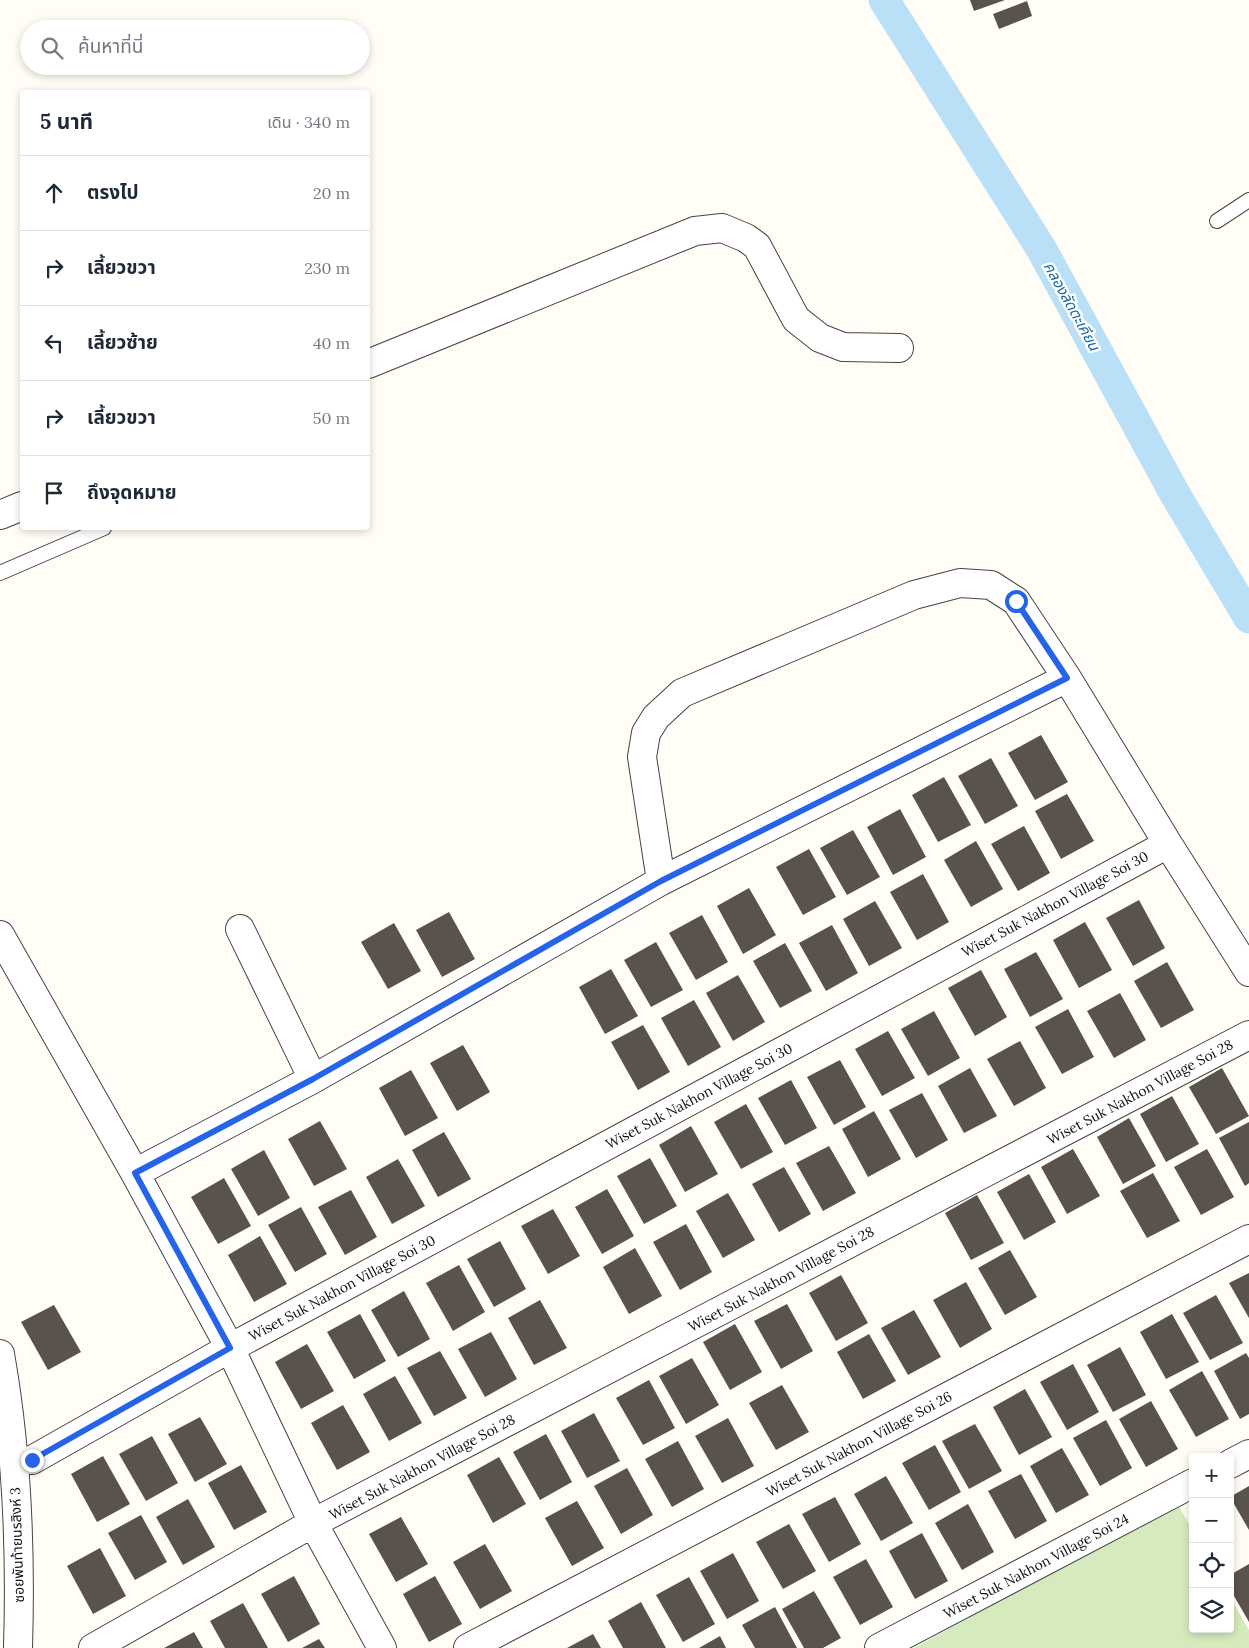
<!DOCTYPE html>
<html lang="th">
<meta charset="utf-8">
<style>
:root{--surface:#fff;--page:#f2f2f3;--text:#1f2937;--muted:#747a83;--line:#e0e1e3}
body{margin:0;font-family:Lora,"Noto Sans Thai",serif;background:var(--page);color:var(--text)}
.controls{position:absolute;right:15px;bottom:15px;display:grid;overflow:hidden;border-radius:5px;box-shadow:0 2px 8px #0003}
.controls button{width:45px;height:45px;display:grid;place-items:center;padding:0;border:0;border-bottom:1px solid var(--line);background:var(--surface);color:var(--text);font:25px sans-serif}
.stop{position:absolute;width:15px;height:15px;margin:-11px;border:4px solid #2563eb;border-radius:50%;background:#fff}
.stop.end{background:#2563eb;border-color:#fff;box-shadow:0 1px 5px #0008}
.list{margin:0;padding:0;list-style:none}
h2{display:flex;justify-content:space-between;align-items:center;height:65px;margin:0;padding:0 20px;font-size:21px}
h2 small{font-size:16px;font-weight:400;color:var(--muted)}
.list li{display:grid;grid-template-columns:32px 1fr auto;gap:15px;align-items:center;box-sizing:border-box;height:75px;padding:0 20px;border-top:1px solid var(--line)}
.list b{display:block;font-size:19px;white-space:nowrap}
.list em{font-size:16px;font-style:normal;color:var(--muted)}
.icon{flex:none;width:28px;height:28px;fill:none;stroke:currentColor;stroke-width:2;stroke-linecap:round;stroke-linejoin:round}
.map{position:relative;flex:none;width:1249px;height:1648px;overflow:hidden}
.search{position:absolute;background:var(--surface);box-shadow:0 2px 8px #0003;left:20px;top:20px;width:350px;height:55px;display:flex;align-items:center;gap:12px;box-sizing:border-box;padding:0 18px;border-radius:28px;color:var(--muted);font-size:19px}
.panel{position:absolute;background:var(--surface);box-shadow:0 2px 8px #0003;left:20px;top:90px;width:350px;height:440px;border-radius:5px}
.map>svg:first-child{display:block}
.green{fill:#d5ebbd}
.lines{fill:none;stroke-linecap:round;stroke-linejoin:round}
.canal{stroke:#b9e0f7;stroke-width:31}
.building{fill:#5a524d}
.service-casing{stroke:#444;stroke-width:16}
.minor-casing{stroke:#444;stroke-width:30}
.tertiary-casing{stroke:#444;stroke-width:30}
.service{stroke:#fff;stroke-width:14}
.minor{stroke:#fff;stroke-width:28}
.tertiary{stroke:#fff;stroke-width:28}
.route{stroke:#2563eb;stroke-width:6}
.labels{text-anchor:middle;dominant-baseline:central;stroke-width:5;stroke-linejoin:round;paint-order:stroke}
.street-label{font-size:14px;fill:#111;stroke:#fff}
.water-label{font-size:15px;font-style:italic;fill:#1768a6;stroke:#fff}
</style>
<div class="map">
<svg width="1249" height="1648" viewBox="0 0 1249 1648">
<rect width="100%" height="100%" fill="#fffdf5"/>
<path class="green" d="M1177 1503 1193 1531V1629H1230V1597L1249 1630V1648H914Z"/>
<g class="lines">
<path class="canal" d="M884 0 1042 250 1176 496 1249 618"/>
</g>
<path class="building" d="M970 0H1005L974 11Z
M1027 1 1032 16 999 29 993 14Z
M1041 735 1068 782 1035 800 1008 753Z
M991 758 1018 806 985 824 958 776Z
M944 777 971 825 938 842 912 795Z
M1067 794 1094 841 1061 859 1035 811Z
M900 809 926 857 893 875 867 827Z
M1024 826 1050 873 1018 891 991 844Z
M853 830 880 877 847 895 820 848Z
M976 841 1003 889 971 907 944 860Z
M809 849 836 897 803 915 776 867Z
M923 874 949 922 917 940 890 892Z
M749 888 776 935 743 954 717 906Z
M1139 900 1165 948 1133 966 1106 918Z
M875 901 902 948 869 966 843 919Z
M449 912 475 959 442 977 416 930Z
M702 915 728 962 696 980 669 933Z
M1085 922 1112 970 1079 988 1053 940Z
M394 923 421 971 388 989 361 942Z
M832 925 858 973 826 991 799 943Z
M656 942 683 990 651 1007 624 960Z
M785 943 812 991 780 1008 753 961Z
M1036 952 1063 999 1030 1017 1004 969Z
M1167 962 1194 1010 1161 1028 1134 981Z
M611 969 638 1016 605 1034 579 987Z
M981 970 1007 1017 975 1036 948 988Z
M738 975 765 1022 733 1041 706 993Z
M1120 993 1146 1040 1114 1058 1087 1011Z
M694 1000 721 1047 688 1066 661 1018Z
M1068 1009 1094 1057 1062 1074 1035 1027Z
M934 1011 960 1058 928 1076 901 1029Z
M643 1025 670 1072 638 1090 611 1042Z
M888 1031 915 1078 882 1096 855 1049Z
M1020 1041 1046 1088 1014 1106 987 1059Z
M463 1045 490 1092 457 1111 430 1063Z
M840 1060 866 1107 834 1125 807 1077Z
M970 1068 997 1116 964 1133 938 1086Z
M1222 1068 1249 1116 1216 1134 1189 1087Z
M411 1070 438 1118 405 1136 379 1088Z
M791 1080 817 1128 785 1145 758 1098Z
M922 1093 948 1140 916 1158 889 1110Z
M1172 1096 1199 1144 1166 1162 1140 1114Z
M746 1104 773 1152 741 1169 714 1122Z
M874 1111 901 1159 868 1177 842 1129Z
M1129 1118 1156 1166 1123 1184 1097 1137Z
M320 1121 347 1169 314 1186 288 1139Z
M1249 1122V1183L1245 1186 1219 1138Z
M691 1126 718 1174 685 1192 659 1145Z
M444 1132 471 1179 438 1197 412 1150Z
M829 1146 856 1193 823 1211 796 1163Z
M1073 1149 1100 1196 1067 1214 1041 1167Z
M1207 1149 1234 1197 1201 1215 1174 1167Z
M264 1150 290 1198 258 1216 231 1169Z
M650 1158 677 1206 644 1224 617 1176Z
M398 1159 425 1206 392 1224 366 1177Z
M784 1167 811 1214 779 1232 752 1184Z
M1153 1173 1180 1221 1147 1238 1120 1191Z
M1029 1174 1056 1222 1024 1240 997 1192Z
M224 1178 251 1226 218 1244 191 1197Z
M607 1189 634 1236 602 1254 575 1207Z
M351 1190 377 1237 345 1255 318 1207Z
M728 1193 755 1240 723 1258 696 1211Z
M977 1195 1004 1243 971 1260 945 1213Z
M301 1207 327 1254 295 1272 268 1225Z
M553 1209 580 1256 548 1274 521 1226Z
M686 1224 712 1272 680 1290 653 1242Z
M260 1236 287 1284 254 1302 228 1255Z
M500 1241 526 1289 494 1307 467 1259Z
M635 1248 662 1296 629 1314 603 1267Z
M1010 1250 1037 1297 1005 1315 978 1268Z
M459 1265 485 1312 453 1331 426 1283Z
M1249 1273V1318L1229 1283Z
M841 1275 868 1323 836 1341 809 1293Z
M966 1282 992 1329 960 1348 933 1300Z
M404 1291 430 1339 398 1357 371 1310Z
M1216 1295 1243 1343 1210 1360 1183 1313Z
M540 1300 567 1348 534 1365 508 1318Z
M787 1304 813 1351 781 1369 754 1321Z
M54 1305 81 1352 48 1370 21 1322Z
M914 1310 941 1357 908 1375 881 1328Z
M360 1314 386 1361 354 1379 327 1332Z
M1172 1314 1199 1362 1166 1379 1140 1332Z
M735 1324 762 1372 730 1390 703 1342Z
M491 1332 517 1379 485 1397 458 1349Z
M869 1334 896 1381 863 1399 837 1352Z
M307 1344 334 1391 301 1409 275 1362Z
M1120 1347 1146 1395 1113 1412 1087 1365Z
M440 1351 467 1398 434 1416 407 1368Z
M1246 1353 1249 1358V1414L1240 1419 1214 1371Z
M692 1358 719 1405 686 1424 659 1376Z
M1073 1364 1099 1412 1067 1430 1040 1382Z
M1202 1371 1229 1419 1196 1437 1169 1390Z
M395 1376 422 1423 389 1441 363 1394Z
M649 1380 675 1428 643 1445 616 1398Z
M782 1385 809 1432 776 1450 749 1403Z
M1025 1389 1052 1437 1019 1455 993 1407Z
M1151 1401 1178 1449 1146 1467 1119 1419Z
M343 1405 370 1452 337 1470 311 1423Z
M594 1413 620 1461 587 1478 561 1431Z
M200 1417 227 1464 195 1482 168 1434Z
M728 1418 754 1466 722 1483 695 1436Z
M1106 1420 1132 1468 1100 1486 1073 1438Z
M975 1424 1002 1471 969 1489 942 1441Z
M546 1434 572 1482 540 1500 513 1452Z
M152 1436 178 1483 146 1501 119 1454Z
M678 1441 704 1489 672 1507 645 1459Z
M935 1445 961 1492 929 1510 902 1463Z
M1062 1448 1089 1495 1056 1513 1030 1466Z
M103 1456 130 1504 97 1522 71 1474Z
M499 1457 526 1504 493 1523 467 1475Z
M241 1465 267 1512 234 1530 208 1483Z
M627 1468 653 1515 621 1534 594 1486Z
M1021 1474 1047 1521 1015 1539 988 1491Z
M886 1476 913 1523 881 1541 854 1494Z
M1249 1486V1530L1230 1497Z
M835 1497 861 1544 829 1562 802 1514Z
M188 1499 215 1547 183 1565 156 1517Z
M577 1501 604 1548 572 1566 545 1518Z
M968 1504 994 1552 962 1570 935 1523Z
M141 1515 167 1562 135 1580 108 1533Z
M401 1517 428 1564 396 1582 369 1534Z
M789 1524 816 1571 783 1589 756 1542Z
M922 1533 948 1581 915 1599 889 1551Z
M485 1544 512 1591 480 1609 453 1562Z
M100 1548 126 1596 93 1614 67 1566Z
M733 1553 759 1601 727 1619 700 1571Z
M866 1559 893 1607 860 1625 833 1577Z
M1249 1564V1622L1230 1589V1575Z
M294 1576 320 1624 288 1642 261 1594Z
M435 1576 462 1624 429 1642 403 1594Z
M689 1577 715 1624 683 1642 656 1595Z
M814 1591 841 1638 823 1648H804L782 1609Z
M641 1602 666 1648H623L608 1621Z
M243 1603 268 1648H225L210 1621Z
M775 1607 797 1648H755L742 1625Z
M194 1632 203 1648H164Z
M593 1634 601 1648H567Z
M720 1636 726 1648H699Z
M319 1639 325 1648H302Z"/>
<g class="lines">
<g class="service-casing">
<path id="service" d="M1217 221 1249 200
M0 573 104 528"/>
</g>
<g class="minor-casing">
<path id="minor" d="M368 364 695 231 722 228 746 238 757 246 796 319 820 338 843 347 899 348
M0 515 22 506
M661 881 642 757 646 733 656 717 682 693 914 595 960 583 991 585 1016 601 1067 678 1168 844 1249 972
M240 929 313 1079
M0 935 135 1173 230 1348 313 1523 382 1648
M135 1173 313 1079 661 881 1067 678
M32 1460 230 1348 1168 844
M1230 1464 1249 1454
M93 1648 313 1523 1249 1035
M468 1648 1249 1239
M879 1648 1193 1483"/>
</g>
<g class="tertiary-casing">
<path id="tertiary" d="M0 1354C17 1450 21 1550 18 1648"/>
</g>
<use href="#service" class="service"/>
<use href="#minor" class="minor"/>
<use href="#tertiary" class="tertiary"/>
</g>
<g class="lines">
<path class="route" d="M32 1460 230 1348 135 1173 313 1079 661 881 1067 678 1016 601"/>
</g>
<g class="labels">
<g class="street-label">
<text transform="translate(1055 904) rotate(-28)">Wiset Suk Nakhon Village Soi 30</text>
<text transform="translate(1140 1092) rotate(-28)">Wiset Suk Nakhon Village Soi 28</text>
<text transform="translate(699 1096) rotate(-28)">Wiset Suk Nakhon Village Soi 30</text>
<text transform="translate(781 1279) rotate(-28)">Wiset Suk Nakhon Village Soi 28</text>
<text transform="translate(342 1288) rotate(-28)">Wiset Suk Nakhon Village Soi 30</text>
<text transform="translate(859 1444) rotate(-28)">Wiset Suk Nakhon Village Soi 26</text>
<text transform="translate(422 1467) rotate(-28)">Wiset Suk Nakhon Village Soi 28</text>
<text transform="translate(17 1545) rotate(-92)">ซอยพันท้ายนรสิงห์ 3</text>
<text transform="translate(1036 1566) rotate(-28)">Wiset Suk Nakhon Village Soi 24</text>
</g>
<g class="water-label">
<text transform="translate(1072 306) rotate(61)">คลองลัดตะเคียน</text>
</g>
</g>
</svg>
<div class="controls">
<button>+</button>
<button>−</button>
<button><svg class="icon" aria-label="locate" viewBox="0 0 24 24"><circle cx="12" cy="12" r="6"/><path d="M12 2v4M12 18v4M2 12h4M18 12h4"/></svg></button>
<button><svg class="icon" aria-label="layers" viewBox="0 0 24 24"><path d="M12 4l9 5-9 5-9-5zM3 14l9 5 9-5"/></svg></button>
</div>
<div class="stop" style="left:1016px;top:601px"></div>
<div class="stop end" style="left:32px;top:1460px"></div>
<div class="search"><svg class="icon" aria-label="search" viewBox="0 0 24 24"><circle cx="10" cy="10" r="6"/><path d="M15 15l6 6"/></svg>ค้นหาที่นี่</div>
<section class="panel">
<h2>5 นาที<small>เดิน · 340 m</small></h2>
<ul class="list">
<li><svg class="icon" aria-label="ahead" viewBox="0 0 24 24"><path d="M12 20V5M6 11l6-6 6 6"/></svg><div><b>ตรงไป</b></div><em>20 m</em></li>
<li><svg class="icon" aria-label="right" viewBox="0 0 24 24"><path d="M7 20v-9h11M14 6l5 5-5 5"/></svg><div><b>เลี้ยวขวา</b></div><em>230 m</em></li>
<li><svg class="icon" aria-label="left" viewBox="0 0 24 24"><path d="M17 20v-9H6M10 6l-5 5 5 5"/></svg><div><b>เลี้ยวซ้าย</b></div><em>40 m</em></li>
<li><svg class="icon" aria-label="right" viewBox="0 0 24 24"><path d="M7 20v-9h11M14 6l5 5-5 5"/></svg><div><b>เลี้ยวขวา</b></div><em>50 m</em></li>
<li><svg class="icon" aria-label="arrive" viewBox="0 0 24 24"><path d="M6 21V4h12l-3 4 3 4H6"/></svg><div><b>ถึงจุดหมาย</b></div></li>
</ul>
</section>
</div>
